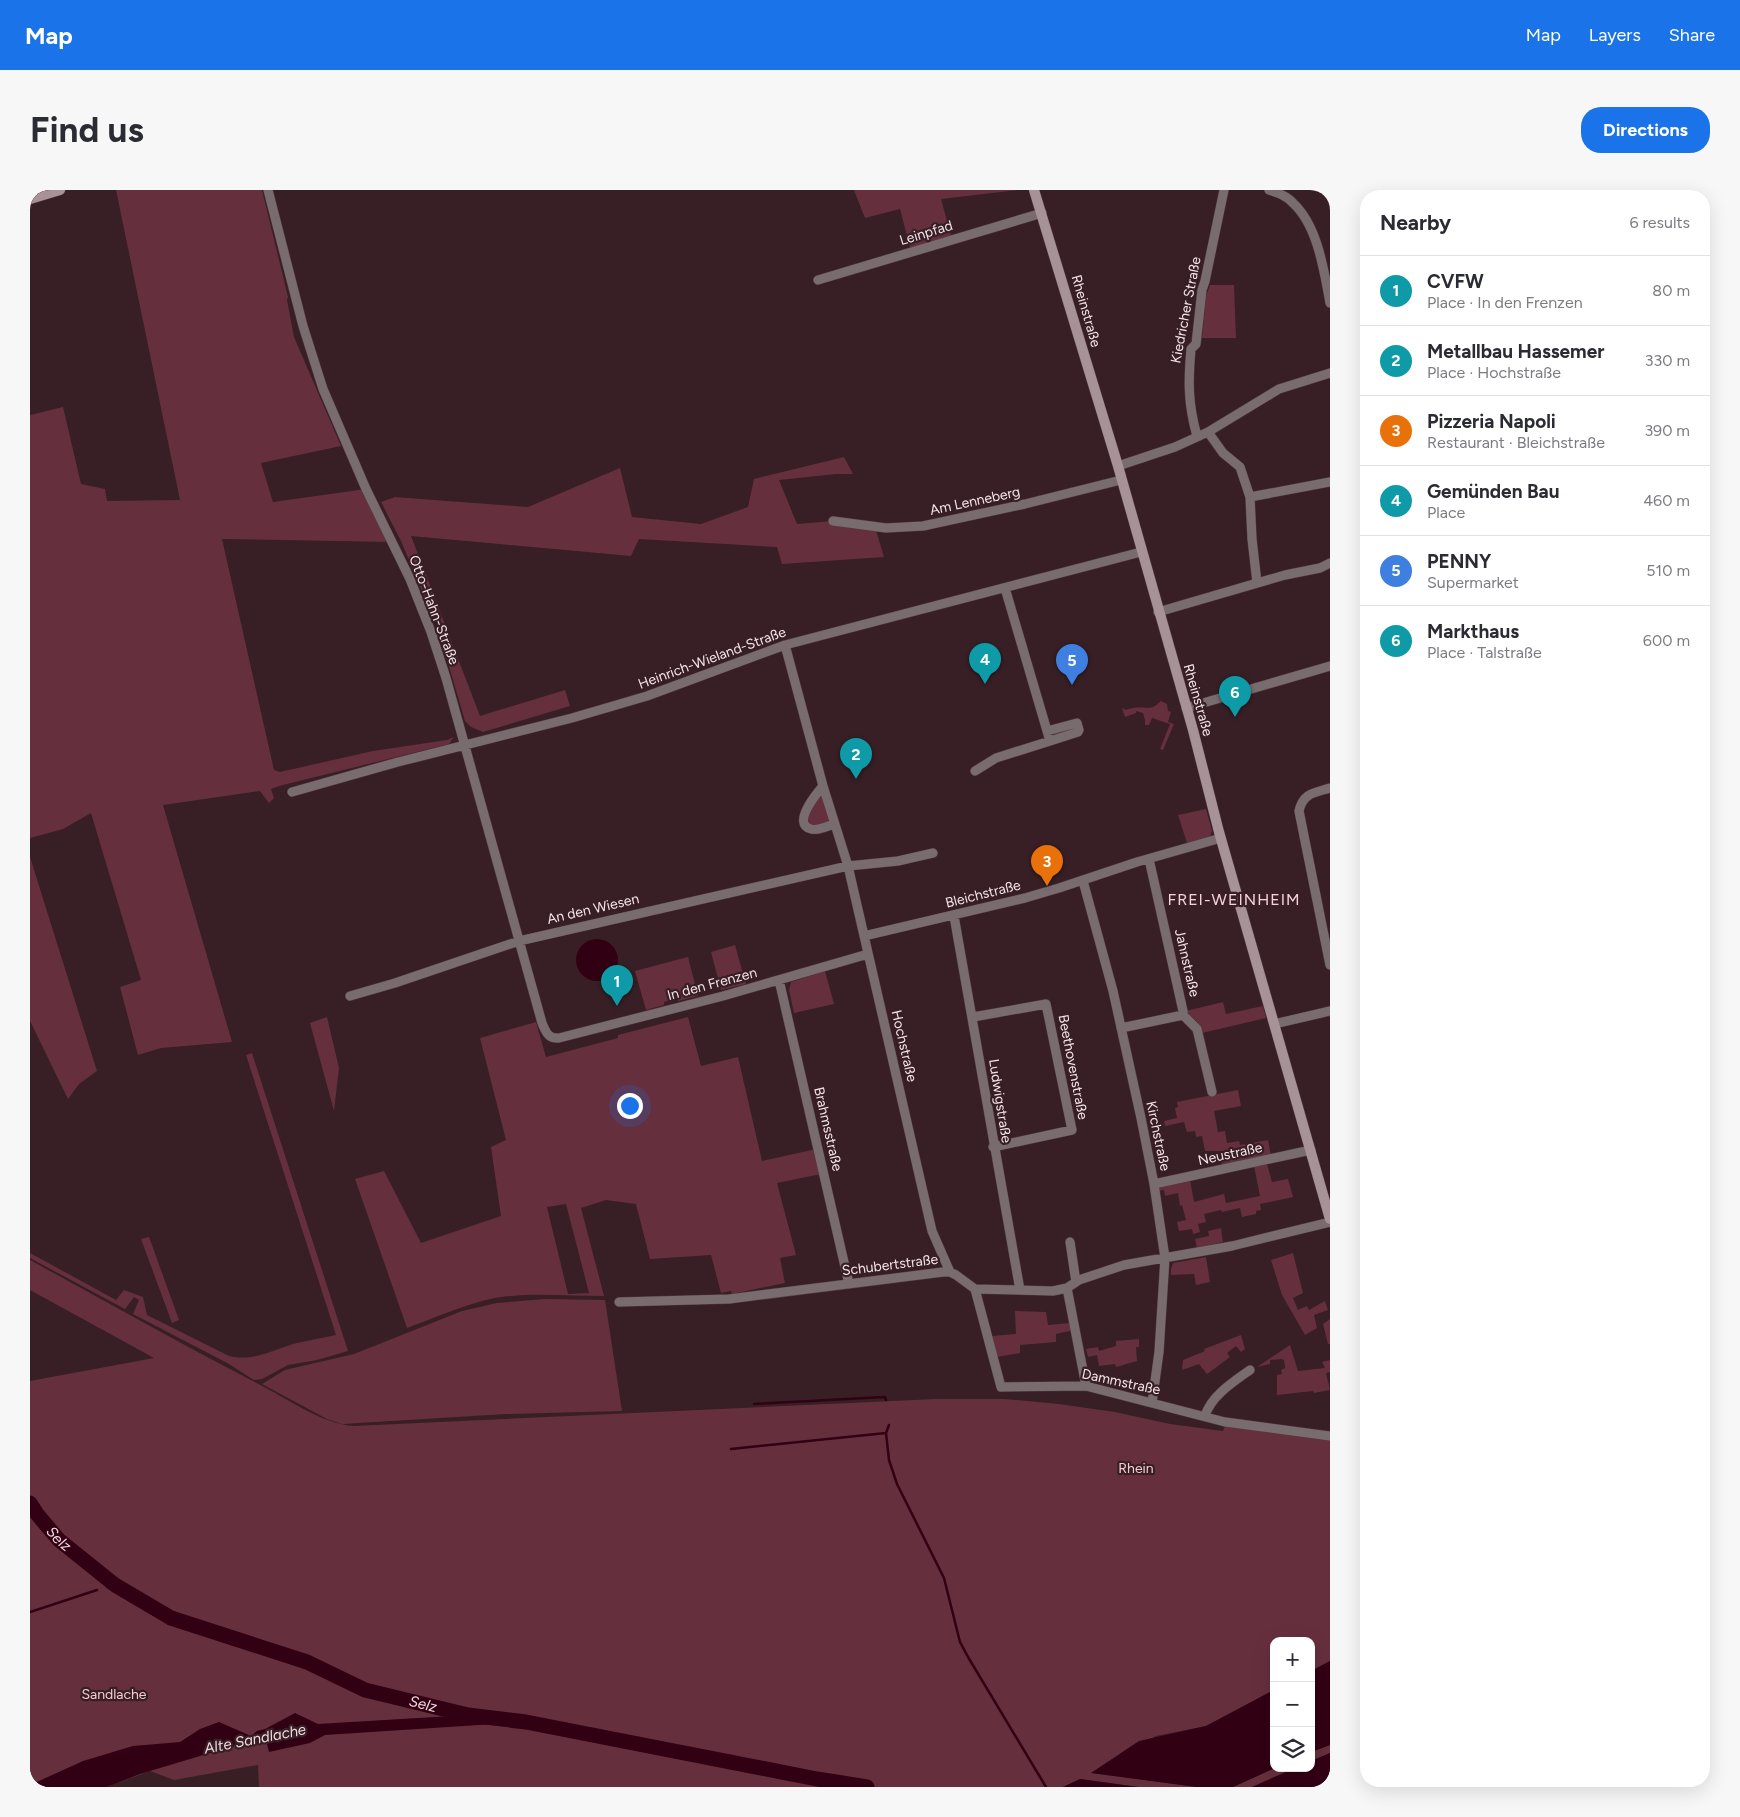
<!DOCTYPE html>
<meta charset="utf-8">
<style>
:root{--surface:#fff;--page:#f7f7f7;--text:#2b2b33;--muted:#7c7c81;--line:#e1e1e2;--accent:#1a73e8}
body{margin:0;font-family:Figtree,sans-serif;background:var(--page);color:var(--text)}
.controls{position:absolute;right:15px;bottom:15px;display:grid;overflow:hidden;border-radius:10px;box-shadow:0 5px 20px #0002}
.controls button{width:45px;height:45px;display:grid;place-items:center;padding:0;border:0;border-bottom:1px solid var(--line);background:var(--surface);color:var(--text);font:25px sans-serif}
.you{position:absolute;left:599px;top:915px;width:18px;height:18px;margin:-12px;border:4px solid #fff;border-radius:50%;background:#1a73e8;box-shadow:0 0 0 8px #1a73e833}
.badge{display:grid;place-items:center;width:32px;height:32px;border-radius:50%;background:var(--accent);color:#fff;font-size:16px;font-weight:700}
.pin{position:absolute;translate:-50% -41px;filter:drop-shadow(0 1px 2px #0008)}
.pin::after{content:'';position:absolute;top:26px;width:18px;height:15px;background:inherit;clip-path:polygon(0 0,100% 0,50% 100%)}
.list{margin:0;padding:0;list-style:none}
h2{display:flex;justify-content:space-between;align-items:center;height:65px;margin:0;padding:0 20px;font-size:21px}
h2 small{font-size:16px;font-weight:400;color:var(--muted)}
.list li{display:grid;grid-template-columns:32px 1fr auto;gap:15px;align-items:center;box-sizing:border-box;height:70px;padding:0 20px;border-top:1px solid var(--line)}
.list b{display:block;font-size:19px;white-space:nowrap}
.list p{margin:0;font-size:16px;white-space:nowrap;color:var(--muted)}
.list em{font-size:16px;font-style:normal;color:var(--muted)}
.icon{flex:none;width:28px;height:28px;fill:none;stroke:currentColor;stroke-width:2;stroke-linecap:round;stroke-linejoin:round}
.map{position:relative;flex:none;width:1300px;height:1597px;overflow:hidden;border-radius:20px}
header{display:flex;align-items:center;gap:30px;box-sizing:border-box;height:70px;padding:0 25px;background:var(--accent);color:#fff}
header strong{font-size:24px}
nav{display:flex;gap:28px;margin-inline-start:auto;font-size:18px}
.intro{display:flex;align-items:center;justify-content:space-between;box-sizing:border-box;height:120px;padding:0 30px}
h1{margin:0;font-size:35px}
.button{padding:12px 22px;border-radius:20px;background:var(--accent);color:#fff;font-size:18px;font-weight:700}
main{display:flex;gap:30px;padding:0 30px}
aside{flex:1;background:var(--surface);border-radius:20px;box-shadow:0 5px 20px #0002}
.map>svg:first-child{display:block}
.green{fill:#662f3e;fill-rule:evenodd}
.water{fill:#320013}
.lines{fill:none;stroke-linecap:round;stroke-linejoin:round}
.stream{stroke:#320013;stroke-width:2.5}
.river{stroke:#320013;stroke-width:15}
.street-casing{stroke:#523b40;stroke-width:10}
.secondary-casing{stroke:#523b40;stroke-width:11}
.street{stroke:#796c6f;stroke-width:9}
.secondary{stroke:#a79397;stroke-width:10}
.labels{text-anchor:middle;dominant-baseline:central;stroke-width:4.5;stroke-linejoin:round;paint-order:stroke}
.street-label{font-size:14px;fill:#f5e4e7;stroke:#371f25}
.park-label{font-size:14px;fill:#f7cad3;stroke:#371f25}
.water-label{font-size:15px;font-style:italic;fill:#f1dadf;stroke:#371f25}
.quarter-label{font-size:16px;letter-spacing:1px;fill:#f6d3db;stroke:#371f25}
</style>
<header>
<strong>Map</strong>
<nav><a>Map</a><a>Layers</a><a>Share</a></nav>
</header>
<div class="intro"><h1>Find us</h1><a class="button">Directions</a></div>
<main>
<div class="map">
<svg width="1300" height="1597" viewBox="0 0 1300 1597">
<rect width="100%" height="100%" fill="#371f25"/>
<path class="green" d="M86 0H232L258 107 257 110 264 147 311 256 231 273 243 312 336 299 362 352 192 349 244 580 250 582 343 561 417 550 424 547 419 554 249 596 241 599 244 608 239 613 230 601 133 615 202 852 131 858 108 865 90 797 111 790 61 623 33 639 0 648V225L33 217 51 294 75 299 77 311 150 310Z
M824 0H988L911 9 922 49 881 61 870 19 835 28Z
M1180 95H1204L1206 148H1172L1176 106Z
M814 267 823 284H806L749 290 767 334 803 331 845 337 854 367 752 374 747 357 609 349 601 366 381 346 450 526 535 500 540 516 453 542 441 537 435 531 405 428 388 392 371 351 351 312 365 307 498 317 590 278 602 327 671 334 718 317 724 289Z
M1131 511 1137 514 1138 521 1141 522 1138 532 1144 534 1133 560 1130 559 1140 534 1122 528 1119 535H1115V530L1113 523 1106 521V523L1095 527 1092 518 1096 520C1106 515 1119 520 1125 516 1127 515 1129 512 1131 511Z
M793 606 800 630 786 636 781 635C774 626 782 617 787 608Z
M1176 619 1182 641 1180 647 1157 653 1148 625Z
M0 667 67 881 49 894 38 909 0 831Z
M705 755 716 794 691 800 681 762Z
M658 767 668 806 648 811 647 808 634 812V815L616 820 605 781Z
M795 781 804 814 764 823 759 800 761 792Z
M1193 812 1196 824 1233 816 1236 828 1172 843 1167 832 1156 821Z
M297 827 309 878 304 921 280 833Z
M658 827 671 876 708 867 732 971 786 959 791 984 747 993 766 1065 750 1068 755 1093 702 1104 701 1101 691 1103 681 1065 620 1069 606 1014 576 1010 551 1018 574 1106C539 1106 501 1102 465 1108 435 1114 407 1127 377 1138L325 989 354 981 391 1053 471 1026 461 957 476 950 450 848 506 832 516 867 588 848V845ZM536 1014 559 1103 538 1104 517 1017Z
M222 863 318 1161 287 1170 258 1175 232 1189 224 1190 199 1174 103 1124 109 1110 104 1107 95 1119 0 1068V1063L86 1110 94 1100 113 1107 117 1125 199 1166C224 1172 244 1159 267 1153 280 1150 293 1148 306 1145L216 865Z
M1208 900 1211 916 1184 921 1188 942 1195 941 1197 953 1209 951 1210 955 1238 950 1241 966 1192 975 1190 961H1175L1172 946 1166 947 1165 941 1157 942 1154 932 1135 936 1134 931 1147 928 1145 918 1148 917 1147 912Z
M1237 974 1242 992 1258 989 1263 1007 1230 1014 1231 1020 1226 1021V1024L1212 1027 1210 1018 1192 1022 1191 1020 1174 1024 1176 1032 1168 1034 1170 1042 1163 1044 1162 1039 1149 1041 1147 1032 1156 1030 1152 1015 1150 1016 1148 1003 1135 1006 1134 1000 1127 1001V997L1160 990 1164 1012 1194 1004 1196 1013 1230 1006 1224 976Z
M1191 1038 1193 1052 1167 1058 1165 1049 1179 1046 1178 1041Z
M119 1047 149 1130 142 1133 111 1049Z
M1263 1063 1273 1103 1263 1108 1268 1120 1277 1116 1279 1120 1295 1111 1298 1120 1284 1125 1287 1138 1275 1145 1252 1105 1241 1070Z
M1176 1067 1180 1092 1166 1095 1164 1084 1141 1085V1079L1143 1073Z
M0 1070C78 1113 155 1156 234 1197 261 1211 293 1234 324 1236L906 1209H974L1029 1214 1085 1222 1140 1234 1193 1241 1195 1236 1300 1250V1471L1281 1481V1451H1244V1500L1176 1536 1126 1546 1062 1583 1167 1597H1108L1050 1589 1033 1597H229L228 1575 144 1590 120 1581 77 1597H0V1191L124 1168 0 1100Z
M515 1109 575 1110 592 1221 476 1224 312 1234 297 1229 232 1194 255 1180 324 1164 432 1121 467 1113Z
M985 1121 1016 1122 1018 1135 1040 1133V1141L1026 1144V1152L990 1155V1163L967 1167 961 1146 986 1144Z
M1300 1129V1154H1298L1293 1134Z
M1211 1145 1215 1159 1211 1162 1206 1156 1197 1163 1200 1167 1177 1184 1169 1174 1152 1180 1153 1170 1175 1161 1174 1159Z
M1109 1149V1157H1106L1107 1171 1086 1177 1085 1174 1069 1176 1067 1165 1058 1167 1056 1159 1068 1157 1069 1161 1086 1156V1151Z
M1260 1155 1268 1181 1295 1178 1292 1172 1300 1170V1182L1296 1183 1300 1200 1284 1203 1283 1201 1247 1205V1185L1252 1184 1251 1180 1255 1178 1254 1170 1252 1169 1240 1170V1174L1227 1177Z
M1300 1555V1563L1281 1571V1562Z
M1245 1578H1265L1222 1597H1203Z"/>
<path class="water" d="M546 770a21 21 0 1 1 42 0a21 21 0 1 1-42 0Z
M1300 1471V1555L1281 1562V1481Z
M1244 1500 1245 1578 1203 1597H1167L1061 1583 1109 1551 1176 1536Z
M265 1523 288 1534 438 1525 496 1532 295 1545 280 1553 239 1562 236 1550 200 1557 110 1584 77 1597H0V1595L53 1571 103 1556 150 1552 170 1539 189 1532 221 1546 227 1541 235 1539Z
M1300 1563V1597H1222L1265 1578H1281V1571Z
M1050 1589 1108 1597H1033Z"/>
<g class="lines">
<path class="stream" d="M724 1214 855 1207 856 1210
M856 1243 859 1235
M701 1259 856 1243 859 1270 867 1294 914 1388 930 1452 938 1467 1016 1597
M77 1397 85 1395
M0 1422 67 1400"/>
<path class="river" id="s1" d="M0 1313 7 1324 29 1350 85 1395 141 1428 277 1472 335 1500 438 1525 496 1532 787 1589 837 1597"/>
<g class="street-casing">
<path id="street" d="M238 0 273 136 293 199 336 299 380 389 401 442 416 488 512 833C516 842 518 849 529 848L693 806 838 764
M1239 0C1248 3 1257 6 1263 13 1288 36 1294 81 1300 113
M788 90 1012 23
M1178 242 1193 263 1210 277 1220 307
M1167 246C1158 214 1158 192 1161 159L1166 154 1172 100 1175 91 1194 0
M1088 276 1145 257 1178 242 1249 199 1300 183
M803 331 856 338 893 336 995 314 1091 290
M1227 393 1222 349 1220 307 1300 292
M1128 422 1255 385 1290 378 1300 373
M755 455 793 596 818 676 902 1041 920 1082
M1156 518 1300 476
M1017 541 1047 533 1049 540 1048 542 1020 551
M945 581 966 568 1020 551 975 398
M793 596C787 603 761 634 781 639 788 641 798 636 804 634
M1300 598C1284 603 1273 603 1269 621L1300 775
M262 602 368 572 542 528 617 506 755 455 1111 362
M1119 669 1153 821V825L1167 839 1182 902
M1053 691 1083 801 1111 928 1124 994 1135 1068 1129 1162 1122 1213
M924 726 990 1100
M834 746 995 708 1029 698 1107 672 1191 648
M749 790 819 1094
M320 806 365 793 489 751 818 676 868 671 903 663
M943 827 1016 814 1042 940 963 957
M1244 834 1300 821
M1091 838 1153 825
M1124 994 1281 960
M1040 1052 1046 1092
M1037 1098 1056 1196
M945 1099 971 1197 1056 1196 1195 1232 1300 1246
M589 1112 699 1109 913 1082H920L926 1085 945 1099 1023 1101 1037 1098 1049 1090 1094 1075 1202 1056 1300 1032
M1175 1226C1181 1206 1203 1192 1220 1180"/>
</g>
<g class="secondary-casing">
<path id="secondary" d="M1004 0 1088 276 1163 540 1189 642 1300 1029
M0 9 30 0"/>
</g>
<use href="#street" class="street"/>
<use href="#secondary" class="secondary"/>
</g>
<g class="labels">
<g class="street-label">
<text transform="translate(896 43) rotate(-17)">Leinpfad</text>
<text transform="translate(1156 120) rotate(-79)">Kiedricher Straße</text>
<text transform="translate(1056 121) rotate(74)">Rheinstraße</text>
<text transform="translate(945 311) rotate(-12)">Am Lenneberg</text>
<text transform="translate(404 420) rotate(69)">Otto-Hahn-Straße</text>
<text transform="translate(682 468) rotate(-20)">Heinrich-Wieland-Straße</text>
<text transform="translate(1168 510) rotate(74)">Rheinstraße</text>
<text transform="translate(953 704) rotate(-14)">Bleichstraße</text>
<text transform="translate(563 719) rotate(-13)">An den Wiesen</text>
<text transform="translate(1157 773) rotate(77)">Jahnstraße</text>
<text transform="translate(682 794) rotate(-15)">In den Frenzen</text>
<text transform="translate(874 856) rotate(77)">Hochstraße</text>
<text transform="translate(1043 877) rotate(79)">Beethovenstraße</text>
<text transform="translate(970 911) rotate(81)">Ludwigstraße</text>
<text transform="translate(798 939) rotate(77)">Brahmsstraße</text>
<text transform="translate(1128 946) rotate(78)">Kirchstraße</text>
<text transform="translate(1200 964) rotate(-12)">Neustraße</text>
<text transform="translate(860 1075) rotate(-7)">Schubertstraße</text>
<text transform="translate(1091 1192) rotate(12)">Dammstraße</text>
</g>
<g class="park-label">
<text x="1106" y="1278">Rhein</text>
<text x="84" y="1504">Sandlache</text>
</g>
<g class="water-label">
<text stroke="none"><textPath href="#s1" startOffset="46">Selz</textPath></text>
<text stroke="none"><textPath href="#s1" startOffset="451">Selz</textPath></text>
<text transform="translate(225 1549) rotate(-11)">Alte Sandlache</text>
</g>
<g class="quarter-label">
<text x="1204" y="709">FREI-WEINHEIM</text>
</g>
</g>
</svg>
<div class="controls">
<button>+</button>
<button>−</button>
<button><svg class="icon" aria-label="layers" viewBox="0 0 24 24"><path d="M12 4l9 5-9 5-9-5zM3 14l9 5 9-5"/></svg></button>
</div>
<div class="you"></div>
<div class="pin badge" style="left:587px;top:816px;background:#0f9aa8">1</div>
<div class="pin badge" style="left:826px;top:589px;background:#0f9aa8">2</div>
<div class="pin badge" style="left:1017px;top:696px;background:#e8710a">3</div>
<div class="pin badge" style="left:955px;top:494px;background:#0f9aa8">4</div>
<div class="pin badge" style="left:1042px;top:495px;background:#3f7fe0">5</div>
<div class="pin badge" style="left:1205px;top:527px;background:#0f9aa8">6</div>
</div>
<aside>
<h2>Nearby<small>6 results</small></h2>
<ul class="list">
<li><span class="badge" style="background:#0f9aa8">1</span><div><b>CVFW</b><p>Place · In den Frenzen</p></div><em>80 m</em></li>
<li><span class="badge" style="background:#0f9aa8">2</span><div><b>Metallbau Hassemer</b><p>Place · Hochstraße</p></div><em>330 m</em></li>
<li><span class="badge" style="background:#e8710a">3</span><div><b>Pizzeria Napoli</b><p>Restaurant · Bleichstraße</p></div><em>390 m</em></li>
<li><span class="badge" style="background:#0f9aa8">4</span><div><b>Gemünden Bau</b><p>Place</p></div><em>460 m</em></li>
<li><span class="badge" style="background:#3f7fe0">5</span><div><b>PENNY</b><p>Supermarket</p></div><em>510 m</em></li>
<li><span class="badge" style="background:#0f9aa8">6</span><div><b>Markthaus</b><p>Place · Talstraße</p></div><em>600 m</em></li>
</ul>
</aside>
</main>
